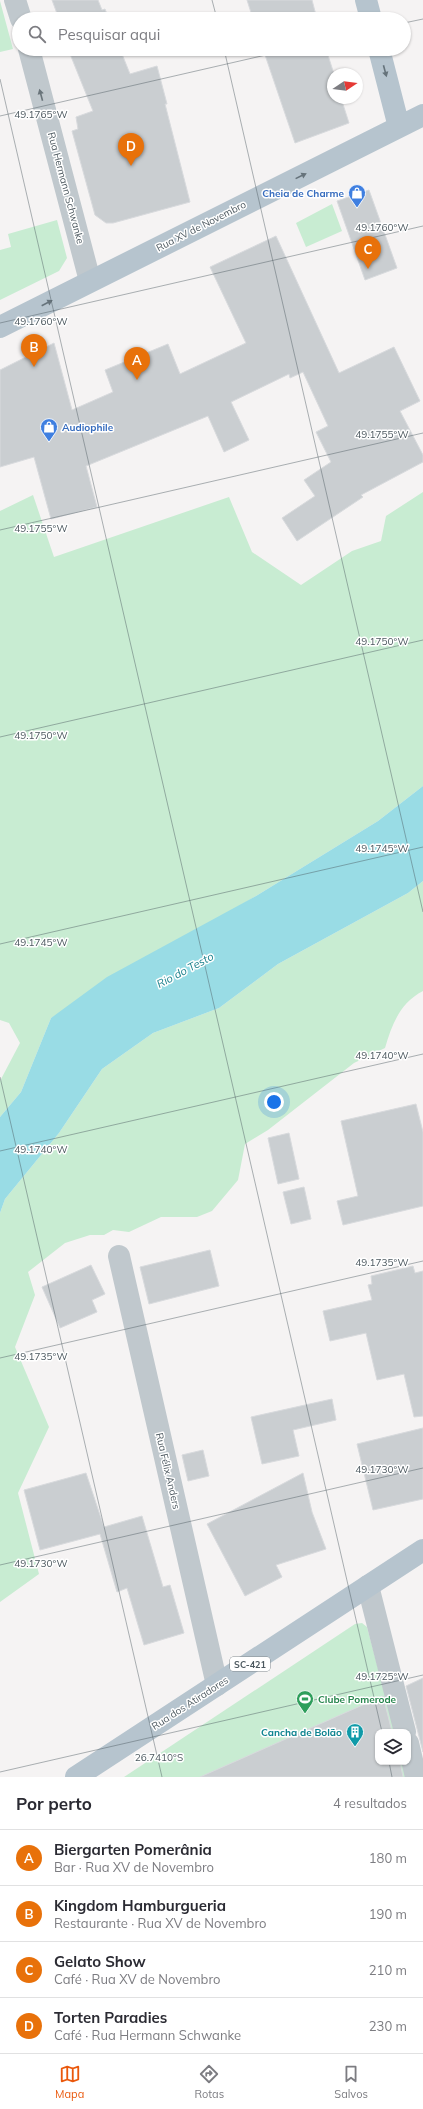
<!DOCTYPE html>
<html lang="pt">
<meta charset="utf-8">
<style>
:root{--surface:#fff;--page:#f7f7f7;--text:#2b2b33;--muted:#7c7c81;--line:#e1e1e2;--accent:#ea580c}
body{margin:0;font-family:Mulish,sans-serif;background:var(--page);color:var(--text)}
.controls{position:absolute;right:12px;bottom:12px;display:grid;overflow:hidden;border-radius:8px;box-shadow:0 1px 3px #0004}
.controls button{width:36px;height:36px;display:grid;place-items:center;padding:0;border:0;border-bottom:1px solid var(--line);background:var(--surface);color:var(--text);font:20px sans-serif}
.compass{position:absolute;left:327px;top:68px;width:36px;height:36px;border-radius:50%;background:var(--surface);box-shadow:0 1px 3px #0004;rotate:77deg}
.you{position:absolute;left:274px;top:1102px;width:14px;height:14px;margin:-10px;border:3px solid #fff;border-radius:50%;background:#1a73e8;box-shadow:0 0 0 6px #1a73e833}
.badge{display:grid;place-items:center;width:26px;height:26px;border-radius:50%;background:var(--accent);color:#fff;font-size:13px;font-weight:700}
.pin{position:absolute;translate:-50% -33px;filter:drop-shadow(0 1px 2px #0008)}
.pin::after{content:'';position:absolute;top:21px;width:14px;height:12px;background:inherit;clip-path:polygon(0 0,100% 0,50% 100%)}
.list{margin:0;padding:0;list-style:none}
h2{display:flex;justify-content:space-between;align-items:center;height:52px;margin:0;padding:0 16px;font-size:17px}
h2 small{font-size:13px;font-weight:400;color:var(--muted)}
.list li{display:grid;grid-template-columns:26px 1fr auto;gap:12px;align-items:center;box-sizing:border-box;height:56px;padding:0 16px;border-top:1px solid var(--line)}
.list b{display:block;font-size:15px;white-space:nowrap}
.list p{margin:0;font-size:13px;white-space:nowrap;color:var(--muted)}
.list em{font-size:13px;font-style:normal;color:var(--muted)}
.icon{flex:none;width:22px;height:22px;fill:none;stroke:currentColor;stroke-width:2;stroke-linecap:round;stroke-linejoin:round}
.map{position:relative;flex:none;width:423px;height:1777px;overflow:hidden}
.search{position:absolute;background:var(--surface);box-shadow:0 1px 3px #0004;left:12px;right:12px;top:12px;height:44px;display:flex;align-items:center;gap:10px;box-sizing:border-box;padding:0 14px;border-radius:22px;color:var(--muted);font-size:15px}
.sheet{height:276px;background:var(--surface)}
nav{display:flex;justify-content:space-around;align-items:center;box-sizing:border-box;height:56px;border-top:1px solid var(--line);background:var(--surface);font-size:11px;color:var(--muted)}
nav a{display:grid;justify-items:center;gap:2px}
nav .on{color:var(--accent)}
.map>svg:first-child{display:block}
.green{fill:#c8ecd2}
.water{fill:#99dce5}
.building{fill:#caced1;stroke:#d8dadd}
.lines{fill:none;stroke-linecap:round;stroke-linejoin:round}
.minor{stroke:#c0c8cd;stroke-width:22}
.major{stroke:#b6c4ce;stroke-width:22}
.oneway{fill:#66737b}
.oneway2{fill:#69747a}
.ticks{fill:none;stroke:#4c585f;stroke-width:1;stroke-opacity:0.45}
.labels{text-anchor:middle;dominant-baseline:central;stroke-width:3;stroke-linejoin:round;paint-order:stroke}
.shield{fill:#fff;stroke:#828a8f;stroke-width:1}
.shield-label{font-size:9px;font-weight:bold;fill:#4c585f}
.street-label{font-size:10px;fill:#4c585f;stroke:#fff}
.shop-label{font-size:10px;font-weight:bold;fill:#366cbe;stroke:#fff;text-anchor:end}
.leisure-label{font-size:10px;font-weight:bold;fill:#27864d;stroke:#fff;text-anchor:start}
.culture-label{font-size:10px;font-weight:bold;fill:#0d838f;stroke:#fff;text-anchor:end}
.water-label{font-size:11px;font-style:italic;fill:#1a808c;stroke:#fff}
.ticks-label{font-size:10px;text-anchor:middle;fill:#4c585f;stroke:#fff;stroke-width:3;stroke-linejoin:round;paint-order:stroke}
</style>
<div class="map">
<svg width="423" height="1777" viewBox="0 0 423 1777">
<rect width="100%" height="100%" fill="#f5f3f3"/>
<path class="green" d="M0 1 13 49 0 52Z
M332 204 342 231 306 247 296 223Z
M57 220 67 258 59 271 0 300V250L11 247 8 234Z
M423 492V786L378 821 256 896 51 1018 21 1092 0 1117V1081L20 1043 9 1023 0 1020V511L33 495 54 557 229 497 252 552 301 585 352 551 381 541 386 516Z
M423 881V991C400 1003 392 1024 385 1048L354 1063 268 1130 245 1144 238 1180 212 1211 197 1217H161L129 1232 113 1230 104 1235H90L65 1243 28 1272 35 1295 15 1347 49 1427 18 1493 39 1574 0 1602V1213L5 1199 59 1133 102 1069 153 1033 219 1008 278 964 408 893Z
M362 1623 367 1627 395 1732H378V1762H403L407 1777H124L355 1624Z"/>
<path class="water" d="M423 786V881L408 893 278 964 219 1008 153 1033 102 1069 59 1133 5 1199 0 1213V1117L21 1092 51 1018 107 977 256 896 378 821Z"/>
<path class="building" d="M52 0H98L102 10 105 9 109 19H59Z
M247 0H312L317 19H253Z
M68 49H120L130 74 157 66 167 104H165L190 202 113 223H106L95 215 72 131 78 129 76 117 93 111Z
M263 49H326L334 74 333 98H341L349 123 295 143Z
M369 190 397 268 365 280 337 201Z
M276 236 339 373 394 347 420 401 400 411 423 455V462L361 495 363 497 297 541 282 518 315 496 304 480 331 462 316 432 328 426 303 372 290 378 289 374 231 402 249 440 224 452 208 416 86 466 97 507 51 519 34 457 0 467V370L54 343 72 410 113 392 105 370 168 344 180 374 246 343 210 267Z
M416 1104 423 1132V1206L343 1225 337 1201 358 1196 341 1121Z
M289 1133 299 1179 278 1184 268 1138Z
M304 1187 311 1219 291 1224 283 1192Z
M210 1250 219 1286 149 1304 140 1267Z
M91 1265 105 1294 92 1300 97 1312 60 1328 42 1287Z
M413 1266 415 1273 423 1271V1416L414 1417 404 1374 377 1380 366 1333 330 1341 323 1311 372 1300 368 1285 372 1284 371 1276Z
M332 1399 336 1420 293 1430 299 1456 262 1464 251 1417Z
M423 1428V1499L373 1510 357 1444Z
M203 1450 209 1476 188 1481 182 1455Z
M86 1473 104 1527 142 1516 163 1587 170 1585 184 1633 144 1645 127 1588 117 1592 100 1534 40 1550 24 1490Z
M303 1473 312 1512 326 1549 276 1565 282 1577 245 1596 207 1524Z
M423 1678V1752L406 1686Z
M383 1696 392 1732H378V1762H400L403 1777H200Z"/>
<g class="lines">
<path class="minor" d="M15 0 21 19
M29 49 90 281
M119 1256 217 1685
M368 1586 405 1732
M408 1743 416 1777"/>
<path class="major" d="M366 0 371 19
M379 49 399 127
M0 327 423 115
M76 1777 423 1550"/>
</g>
<defs><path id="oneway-solid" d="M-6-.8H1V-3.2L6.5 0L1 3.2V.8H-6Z"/></defs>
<g class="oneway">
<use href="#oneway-solid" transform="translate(385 71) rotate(75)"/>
<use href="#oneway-solid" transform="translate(301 176) rotate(-26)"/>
<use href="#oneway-solid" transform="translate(47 303) rotate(-27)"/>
</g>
<use class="oneway2" href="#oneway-solid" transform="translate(41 95) rotate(-105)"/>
<path class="ticks" d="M212 0 217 19M404 23 423 19M224 49 423 912M0 79 382 1732M0 116 292 49M0 323 423 226M0 530 423 433M0 737 423 640M0 944 423 847M0 1077 162 1777M0 1151 423 1054M0 1358 423 1261M0 1565 423 1468M389 1762 392 1777M0 1772 423 1675"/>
<defs>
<g id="shop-pin" transform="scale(0.9)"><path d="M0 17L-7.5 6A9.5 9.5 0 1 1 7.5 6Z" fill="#3f7fe0" stroke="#fff"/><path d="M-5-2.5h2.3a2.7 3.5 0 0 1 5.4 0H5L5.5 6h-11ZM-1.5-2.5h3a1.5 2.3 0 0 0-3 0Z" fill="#fff"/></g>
<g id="stadium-pin" transform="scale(0.9)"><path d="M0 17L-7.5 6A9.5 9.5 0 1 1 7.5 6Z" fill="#2e9e5b" stroke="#fff"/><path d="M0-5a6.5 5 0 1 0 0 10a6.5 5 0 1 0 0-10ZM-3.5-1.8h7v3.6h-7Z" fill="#fff"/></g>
<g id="building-pin" transform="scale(0.9)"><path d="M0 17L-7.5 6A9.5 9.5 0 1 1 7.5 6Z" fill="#0f9aa8" stroke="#fff"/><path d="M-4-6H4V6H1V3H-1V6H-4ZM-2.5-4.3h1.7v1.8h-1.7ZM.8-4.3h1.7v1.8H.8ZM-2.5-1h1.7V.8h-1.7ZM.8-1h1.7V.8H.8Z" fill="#fff"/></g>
</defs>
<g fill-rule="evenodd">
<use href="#shop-pin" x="357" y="193"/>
<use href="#shop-pin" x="49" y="427"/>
<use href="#stadium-pin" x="305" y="1699"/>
<use href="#building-pin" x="355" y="1732"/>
</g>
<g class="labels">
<rect class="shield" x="230" y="1657" width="40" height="14" rx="3"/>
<g class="shield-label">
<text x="250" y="1664">SC-421</text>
</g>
<g class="street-label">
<text transform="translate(66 188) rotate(75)">Rua Hermann Schwanke</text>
<text transform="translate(201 226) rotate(-27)">Rua XV de Novembro</text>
<text transform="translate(168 1471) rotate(77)">Rua Félix Anders</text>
<text transform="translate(190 1703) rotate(-33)">Rua dos Atiradores</text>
</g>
<g class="shop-label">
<text x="344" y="193">Cheia de Charme</text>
<text x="62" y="427" text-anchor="start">Audiophile</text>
</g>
<g class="leisure-label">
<text x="318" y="1699">Clube Pomerode</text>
</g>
<g class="culture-label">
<text x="342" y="1732">Cancha de Bolão</text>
</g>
<g class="water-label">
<text transform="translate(185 970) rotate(-28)">Rio do Testo</text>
</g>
</g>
<g class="ticks-label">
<text x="41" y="118">49.1765°W</text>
<text x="382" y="231">49.1760°W</text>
<text x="41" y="325">49.1760°W</text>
<text x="382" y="438">49.1755°W</text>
<text x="41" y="532">49.1755°W</text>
<text x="382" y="645">49.1750°W</text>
<text x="41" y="739">49.1750°W</text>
<text x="382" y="852">49.1745°W</text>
<text x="41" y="946">49.1745°W</text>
<text x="382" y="1059">49.1740°W</text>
<text x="41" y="1153">49.1740°W</text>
<text x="382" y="1266">49.1735°W</text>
<text x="41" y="1360">49.1735°W</text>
<text x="382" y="1473">49.1730°W</text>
<text x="41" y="1567">49.1730°W</text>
<text x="382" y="1680">49.1725°W</text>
<text x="159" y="1761">26.7410°S</text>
</g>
</svg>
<div class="controls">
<button><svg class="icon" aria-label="layers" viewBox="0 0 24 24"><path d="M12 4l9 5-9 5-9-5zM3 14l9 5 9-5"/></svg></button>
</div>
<svg class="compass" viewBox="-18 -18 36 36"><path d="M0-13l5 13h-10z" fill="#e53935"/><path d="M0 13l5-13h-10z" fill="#7c7c81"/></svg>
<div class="you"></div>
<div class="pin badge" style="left:137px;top:380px;background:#e8710a">A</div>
<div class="pin badge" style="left:34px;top:367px;background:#e8710a">B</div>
<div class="pin badge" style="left:368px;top:269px;background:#e8710a">C</div>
<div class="pin badge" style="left:131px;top:166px;background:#e8710a">D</div>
<div class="search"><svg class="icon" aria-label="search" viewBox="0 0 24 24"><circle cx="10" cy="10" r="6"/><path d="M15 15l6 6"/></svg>Pesquisar aqui</div>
</div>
<section class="sheet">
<h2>Por perto<small>4 resultados</small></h2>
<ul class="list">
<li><span class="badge" style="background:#e8710a">A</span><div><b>Biergarten Pomerânia</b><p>Bar · Rua XV de Novembro</p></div><em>180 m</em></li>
<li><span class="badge" style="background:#e8710a">B</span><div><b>Kingdom Hamburgueria</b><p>Restaurante · Rua XV de Novembro</p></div><em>190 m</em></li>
<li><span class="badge" style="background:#e8710a">C</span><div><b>Gelato Show</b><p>Café · Rua XV de Novembro</p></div><em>210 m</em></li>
<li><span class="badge" style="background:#e8710a">D</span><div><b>Torten Paradies</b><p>Café · Rua Hermann Schwanke</p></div><em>230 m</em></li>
</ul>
</section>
<nav>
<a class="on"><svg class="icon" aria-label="map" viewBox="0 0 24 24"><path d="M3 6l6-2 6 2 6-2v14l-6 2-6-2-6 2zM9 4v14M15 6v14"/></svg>Mapa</a>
<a><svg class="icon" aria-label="directions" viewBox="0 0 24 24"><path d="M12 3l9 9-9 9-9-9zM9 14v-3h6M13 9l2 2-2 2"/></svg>Rotas</a>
<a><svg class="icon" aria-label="saved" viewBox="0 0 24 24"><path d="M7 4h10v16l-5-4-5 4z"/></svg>Salvos</a>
</nav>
